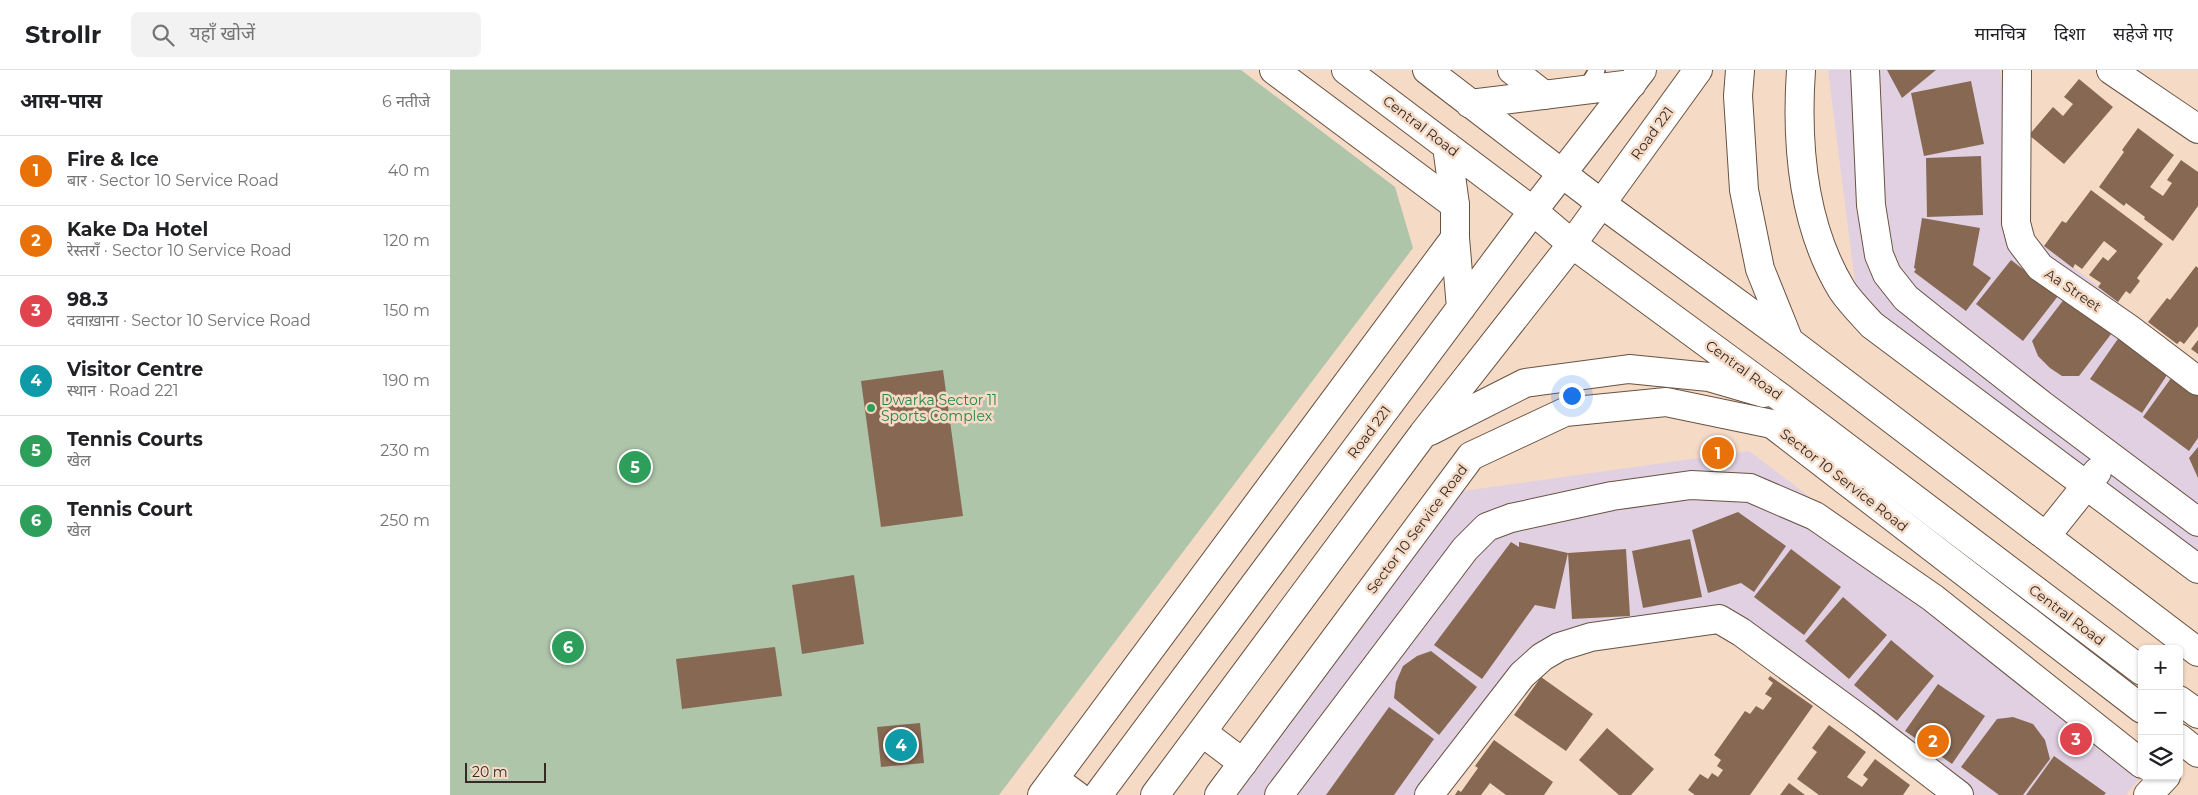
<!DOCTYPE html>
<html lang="hi">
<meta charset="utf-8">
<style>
:root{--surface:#fff;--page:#f2f2f2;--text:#202124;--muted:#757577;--line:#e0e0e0;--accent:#d93025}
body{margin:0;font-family:Montserrat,"Noto Sans Devanagari",sans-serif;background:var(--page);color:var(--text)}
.controls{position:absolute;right:15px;bottom:15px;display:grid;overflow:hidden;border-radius:8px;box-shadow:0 1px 4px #0004}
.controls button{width:45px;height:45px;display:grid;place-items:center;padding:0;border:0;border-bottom:1px solid var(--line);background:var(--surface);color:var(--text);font:25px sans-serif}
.scale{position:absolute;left:15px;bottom:12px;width:81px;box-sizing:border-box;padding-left:5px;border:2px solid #352a23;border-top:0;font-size:14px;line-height:18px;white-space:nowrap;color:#352a23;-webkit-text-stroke:4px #f5dac6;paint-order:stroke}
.you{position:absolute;left:1121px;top:325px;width:18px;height:18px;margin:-12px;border:4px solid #fff;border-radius:50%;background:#1a73e8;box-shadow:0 0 0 8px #1a73e833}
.badge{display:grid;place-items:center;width:32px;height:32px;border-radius:50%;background:var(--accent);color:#fff;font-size:16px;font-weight:700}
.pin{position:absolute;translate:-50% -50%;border:2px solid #fff;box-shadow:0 1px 5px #0006}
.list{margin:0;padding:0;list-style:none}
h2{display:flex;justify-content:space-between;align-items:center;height:65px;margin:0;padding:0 20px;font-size:21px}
h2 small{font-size:16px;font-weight:400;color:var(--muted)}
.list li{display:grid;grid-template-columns:32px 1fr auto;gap:15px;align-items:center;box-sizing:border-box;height:70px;padding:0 20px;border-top:1px solid var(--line)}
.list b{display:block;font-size:19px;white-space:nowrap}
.list p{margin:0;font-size:16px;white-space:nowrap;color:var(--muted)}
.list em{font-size:16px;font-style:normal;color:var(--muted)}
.icon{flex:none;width:28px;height:28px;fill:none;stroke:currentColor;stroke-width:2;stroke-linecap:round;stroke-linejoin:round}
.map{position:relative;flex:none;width:1748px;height:725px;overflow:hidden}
header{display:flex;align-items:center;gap:30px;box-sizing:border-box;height:70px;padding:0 25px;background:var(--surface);border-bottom:1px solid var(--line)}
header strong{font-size:24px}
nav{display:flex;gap:28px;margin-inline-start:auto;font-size:18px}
.search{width:350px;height:45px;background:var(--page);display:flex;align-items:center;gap:12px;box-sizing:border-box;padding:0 18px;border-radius:8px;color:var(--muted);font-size:19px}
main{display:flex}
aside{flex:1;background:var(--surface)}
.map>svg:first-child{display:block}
.commercial{fill:#e0d0e1}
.green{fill:#afc5aa}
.building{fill:#876953}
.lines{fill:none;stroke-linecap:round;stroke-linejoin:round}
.service-casing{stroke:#695242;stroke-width:18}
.minor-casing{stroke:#695242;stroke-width:30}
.secondary-casing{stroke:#695242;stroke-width:30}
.service{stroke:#fff;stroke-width:15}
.minor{stroke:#fff;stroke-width:28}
.secondary{stroke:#fff;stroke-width:28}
.leisure-dot{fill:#2e9e5b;stroke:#f5dac6;stroke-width:2}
.labels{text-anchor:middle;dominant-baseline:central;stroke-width:5;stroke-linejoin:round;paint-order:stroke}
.street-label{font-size:14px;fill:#352a23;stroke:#f5dac6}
.leisure-label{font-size:14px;fill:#27864d;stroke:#f5dac6;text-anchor:start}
</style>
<header>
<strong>Strollr</strong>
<div class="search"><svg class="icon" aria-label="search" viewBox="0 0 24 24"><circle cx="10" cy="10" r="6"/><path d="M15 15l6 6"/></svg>यहाँ खोजें</div>
<nav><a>मानचित्र</a><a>दिशा</a><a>सहेजे गए</a></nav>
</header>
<main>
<aside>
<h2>आस-पास<small>6 नतीजे</small></h2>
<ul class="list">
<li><span class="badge" style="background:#e8710a">1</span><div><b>Fire &amp; Ice</b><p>बार · Sector 10 Service Road</p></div><em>40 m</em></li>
<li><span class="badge" style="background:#e8710a">2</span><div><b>Kake Da Hotel</b><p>रेस्तराँ · Sector 10 Service Road</p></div><em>120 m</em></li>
<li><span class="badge" style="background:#e0444e">3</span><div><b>98.3</b><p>दवाख़ाना · Sector 10 Service Road</p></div><em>150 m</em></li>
<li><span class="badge" style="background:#0f9aa8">4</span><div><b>Visitor Centre</b><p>स्थान · Road 221</p></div><em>190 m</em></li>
<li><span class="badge" style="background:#2e9e5b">5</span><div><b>Tennis Courts</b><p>खेल</p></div><em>230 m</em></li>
<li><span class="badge" style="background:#2e9e5b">6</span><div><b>Tennis Court</b><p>खेल</p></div><em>250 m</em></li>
</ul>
</aside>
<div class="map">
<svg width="1748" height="725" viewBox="0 0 1748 725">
<rect width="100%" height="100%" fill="#f5dac6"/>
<path class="commercial" d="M1378 0H1550L1570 156 1748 294V484L1407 228Z
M1299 381 1692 679V705L1676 725H1519L1284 551 1082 578 969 725H788L1013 421Z"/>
<path class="green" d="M0 0H791L945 117 963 178 549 725H0Z"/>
<path class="building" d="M1437 0H1486L1452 28Z
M1629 9 1663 37 1614 94 1579 65 1603 37 1613 46 1623 34 1614 27Z
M1521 11 1534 74 1474 86 1461 23Z
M1688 58 1724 85 1700 117 1713 126 1722 113 1717 110 1731 90 1748 102V136L1723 171 1694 149 1695 147 1676 133 1674 136 1649 117 1674 82 1672 80Z
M1531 86 1533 145 1477 147 1476 88Z
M1641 120 1713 174 1687 208 1690 211 1680 224 1676 221 1668 232 1648 217 1651 213 1639 205 1653 187 1658 191 1667 181 1654 171 1632 199 1625 194 1623 198 1594 176 1612 151 1616 153Z
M1472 148 1530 158 1523 195 1541 208 1516 241 1464 202 1466 199 1464 198Z
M1561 190 1608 226 1573 271 1526 234Z
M1746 196 1748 198V256L1734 274 1730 271 1727 274 1698 252 1717 228 1720 230Z
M1618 224 1665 259 1629 306H1612L1600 298 1588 286 1582 271Z
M1672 263 1723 296 1692 343 1640 309Z
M1748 270V284L1741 279Z
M493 300 513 446 431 457 411 311Z
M1727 300 1748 315V368L1739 381 1693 347Z
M1748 377V408L1739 388Z
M1288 442 1336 476 1304 522 1291 513 1258 523 1242 460Z
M1240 469 1252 527 1193 538 1182 481Z
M1061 472 1069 477V472L1118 483 1105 539 1085 535 1032 609 984 575Z
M1176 479 1180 546 1122 549 1118 483Z
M1341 479 1391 517 1354 565 1304 527Z
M404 505 414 574 352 584 342 515Z
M1393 527 1437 565 1399 609 1355 571Z
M1441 570 1484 606 1447 651 1404 615Z
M325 577 332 626 232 639 226 589Z
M981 581 1027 617 989 665 944 628 946 612 953 596 967 586Z
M1320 606 1363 636 1300 725H1245L1238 720 1250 704 1258 709 1262 703 1268 707 1273 700 1267 696 1271 690 1264 685 1295 641 1300 644 1306 636 1313 640 1322 628 1315 624 1323 613 1318 609Z
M1091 607 1143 644 1116 681 1064 645Z
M1488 614 1535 646 1502 694 1455 661Z
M939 637 984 669 944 725H876Z
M1563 647 1583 654 1595 670 1600 689 1573 725H1549L1511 697 1547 649Z
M470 653 474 693 431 697 427 657Z
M1379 655 1416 682 1397 707 1412 717 1418 709 1413 705 1425 689 1460 715 1453 725H1369L1347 709 1367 682 1362 678Z
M1157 658 1204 699 1181 725H1169L1129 690Z
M1044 670 1103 712 1094 725H1056L1040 713 1031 725H1005L1008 720 1011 722 1028 698 1025 696Z
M1604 686 1656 723 1654 725H1576Z
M1339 713 1355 725H1330Z"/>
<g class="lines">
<g class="service-casing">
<path id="service" d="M1135 20 1147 0"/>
</g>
<g class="minor-casing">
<path id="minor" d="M824 0 1005 135
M1062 0 1094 25
M1351 0C1346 73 1353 156 1392 220 1400 232 1412 244 1422 255L1748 499
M1415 0 1421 135 1429 185 1437 204 1456 228 1486 252 1592 335 1748 452
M1567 0 1566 153 1571 172 1590 197 1678 258 1748 311
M1661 0 1748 59
M1596 466 1647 402
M1729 668 1748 683
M592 725 1005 168
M769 725 1021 386 1115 342 1216 332 1322 354 1692 639
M829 725 1015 479 1037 457 1061 448 1162 426 1241 415 1300 418 1365 446 1483 528 1692 694
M979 725 1072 605 1092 587 1109 577 1141 567 1269 549 1291 562 1414 652 1509 725
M1698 725 1716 706"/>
</g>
<g class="secondary-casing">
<path id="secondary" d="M896 0 1083 141 1122 174 1330 327 1692 601
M977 0 1152 134 1339 271 1748 582
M1290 0 1288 26 1294 120 1310 199 1339 271
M1020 34 1182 14
M997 76 1005 135V168L1011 238
M980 361 1075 313 1179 299 1259 307 1314 323
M1729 630 1748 644
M752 662 793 693
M604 709 626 725
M648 725 1083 141 1192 0
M705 725 973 364 1122 174 1248 0"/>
</g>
<use href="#service" class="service"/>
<use href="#minor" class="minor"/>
<use href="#secondary" class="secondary"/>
</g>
<circle class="leisure-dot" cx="421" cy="338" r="5"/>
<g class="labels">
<g class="street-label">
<text transform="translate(971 56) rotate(37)">Central Road</text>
<text transform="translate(1202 63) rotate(-54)">Road 221</text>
<text transform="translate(1623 220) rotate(34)">Aa Street</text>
<text transform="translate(1294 300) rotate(36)">Central Road</text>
<text transform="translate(919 362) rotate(-53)">Road 221</text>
<text transform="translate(1394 410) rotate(38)">Sector 10 Service Road</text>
<text transform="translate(967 459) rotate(-53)">Sector 10 Service Road</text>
<text transform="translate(1617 545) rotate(37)">Central Road</text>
</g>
<g class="leisure-label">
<text x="431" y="330">Dwarka Sector 11<tspan x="431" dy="16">Sports Complex</tspan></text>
</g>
</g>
</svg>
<div class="controls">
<button>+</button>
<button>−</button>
<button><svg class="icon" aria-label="layers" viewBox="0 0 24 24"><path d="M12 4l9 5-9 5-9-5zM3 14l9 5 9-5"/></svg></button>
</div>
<div class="scale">20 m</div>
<div class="you"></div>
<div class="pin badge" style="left:1268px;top:383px;background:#e8710a">1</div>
<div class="pin badge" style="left:1483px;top:671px;background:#e8710a">2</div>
<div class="pin badge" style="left:1626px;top:669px;background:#e0444e">3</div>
<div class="pin badge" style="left:451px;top:675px;background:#0f9aa8">4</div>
<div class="pin badge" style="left:185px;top:397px;background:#2e9e5b">5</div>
<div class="pin badge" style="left:118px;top:577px;background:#2e9e5b">6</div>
</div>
</main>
